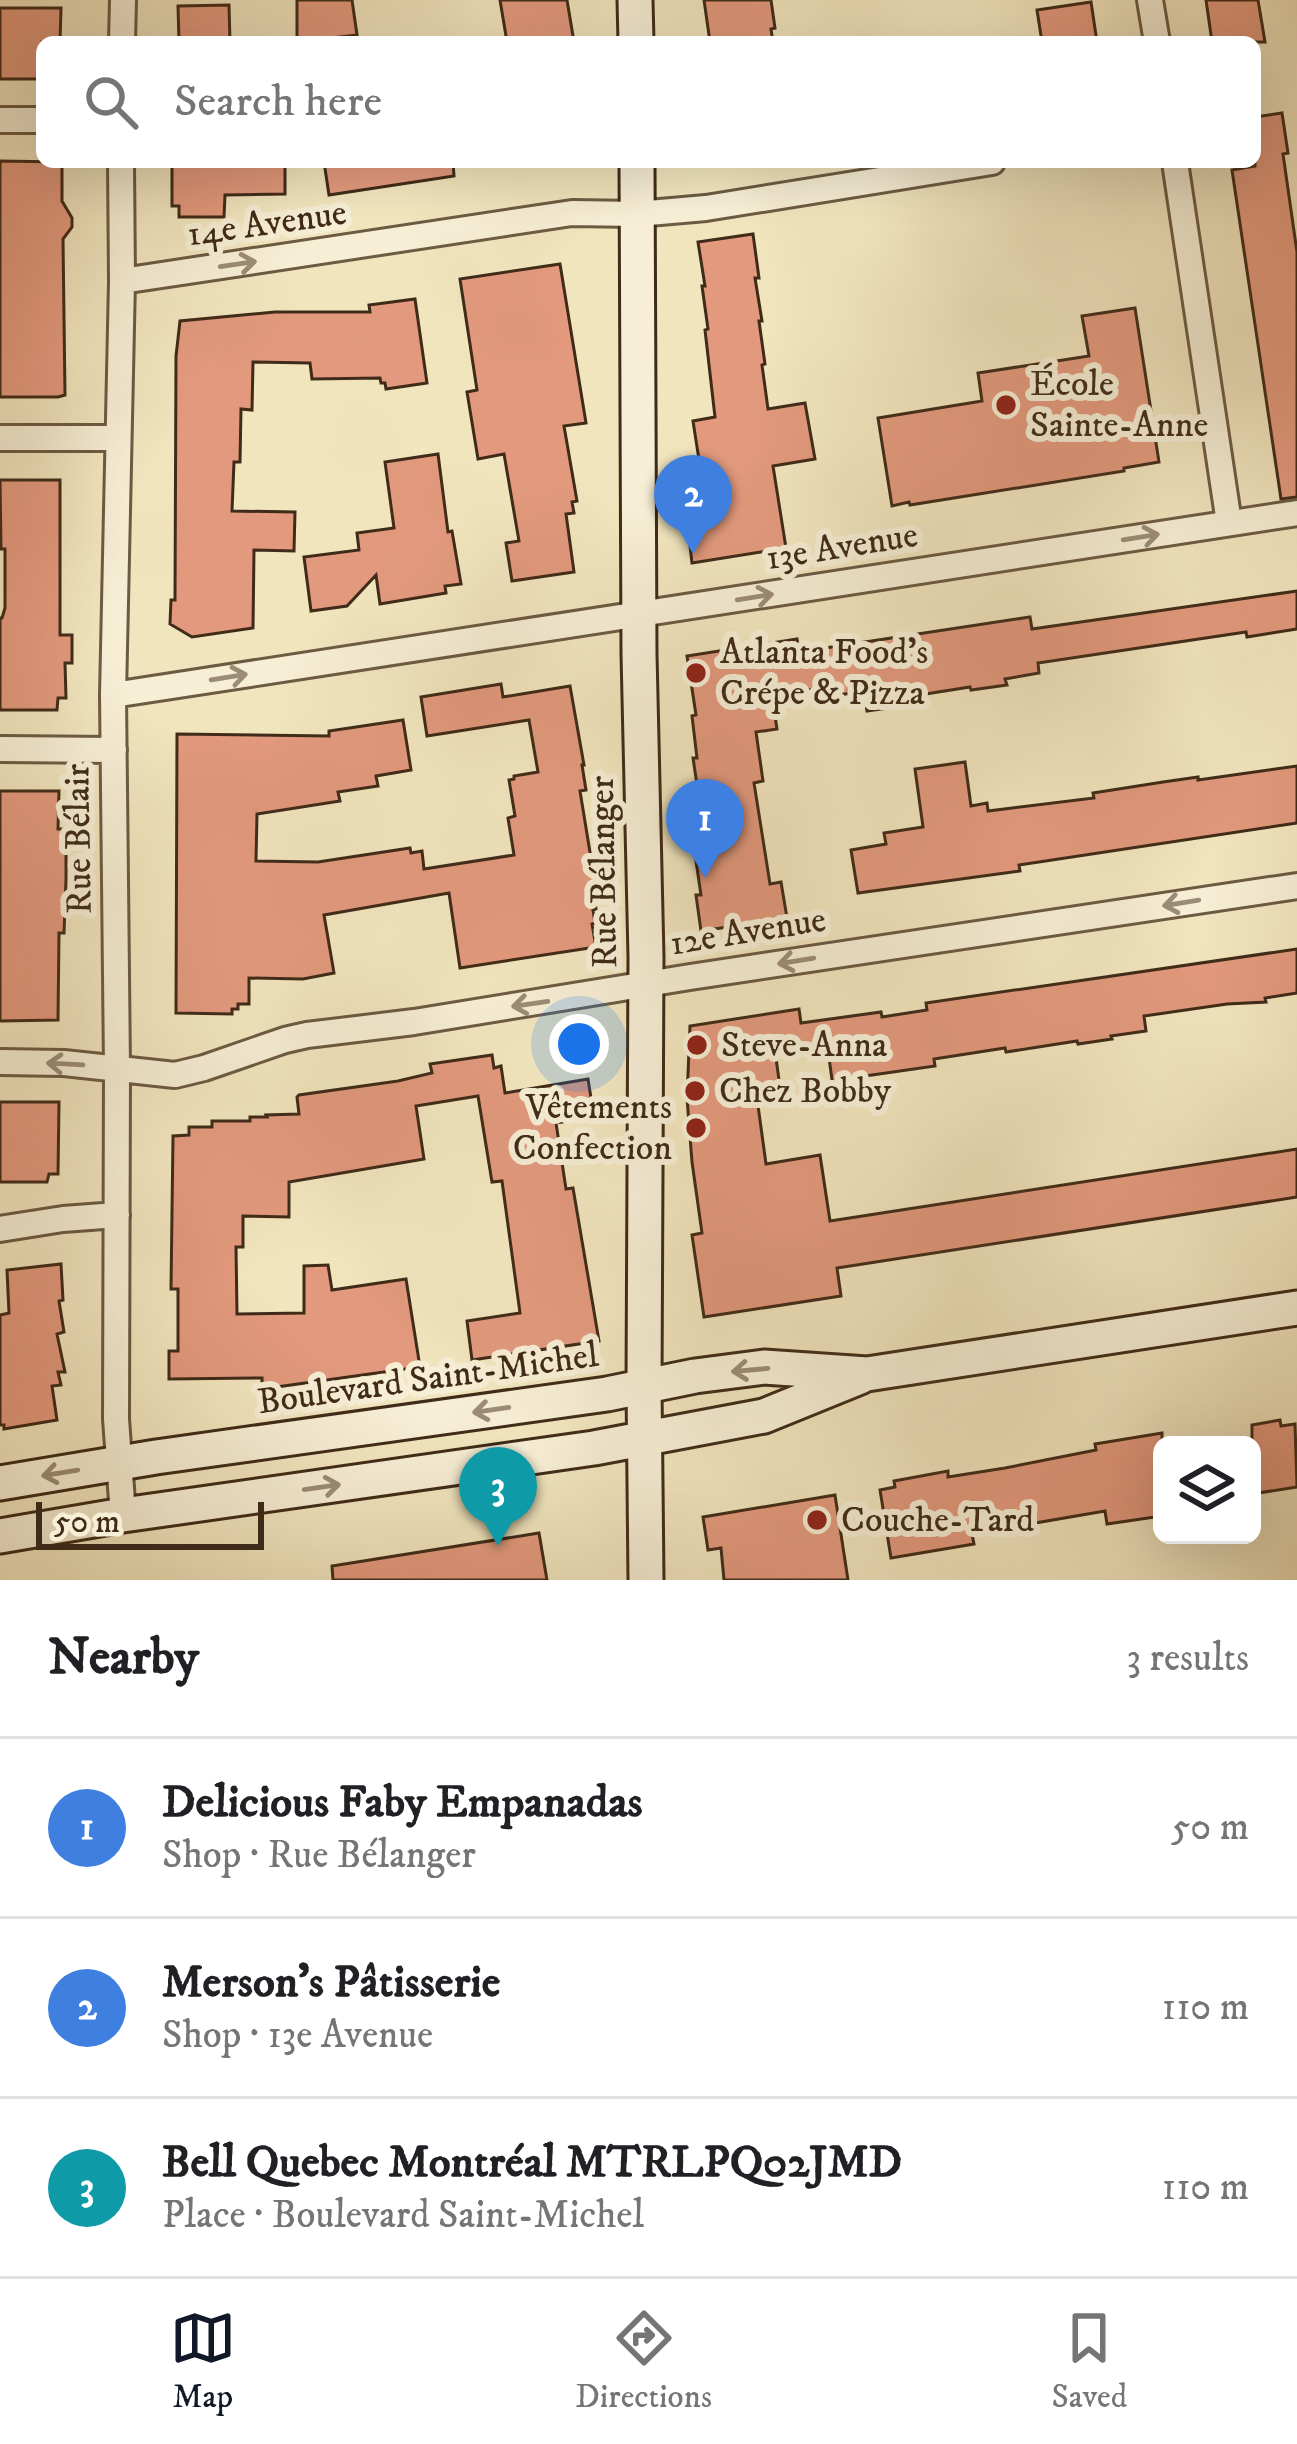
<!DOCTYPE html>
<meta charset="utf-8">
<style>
:root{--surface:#fff;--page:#f2f2f2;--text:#202124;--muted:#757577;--line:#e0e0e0;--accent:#111827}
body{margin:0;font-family:"IM FELL DW Pica",serif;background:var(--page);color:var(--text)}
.controls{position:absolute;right:36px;bottom:36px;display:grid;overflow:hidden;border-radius:18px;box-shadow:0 12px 48px #0002}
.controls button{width:108px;height:108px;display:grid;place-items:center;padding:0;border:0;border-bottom:3px solid var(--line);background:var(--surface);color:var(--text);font:60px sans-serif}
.scale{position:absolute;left:36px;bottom:30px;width:228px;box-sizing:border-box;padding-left:12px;border:6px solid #402b18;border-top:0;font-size:33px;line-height:42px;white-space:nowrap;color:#402b18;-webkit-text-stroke:9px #f6eed5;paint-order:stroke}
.you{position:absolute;left:579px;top:1044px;width:42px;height:42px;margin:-30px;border:9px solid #fff;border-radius:50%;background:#1a73e8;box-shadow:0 0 0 18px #1a73e833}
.badge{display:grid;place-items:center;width:78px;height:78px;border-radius:50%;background:var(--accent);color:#fff;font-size:39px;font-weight:700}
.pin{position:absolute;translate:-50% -99px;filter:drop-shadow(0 3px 6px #0008)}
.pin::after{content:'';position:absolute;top:63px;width:42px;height:36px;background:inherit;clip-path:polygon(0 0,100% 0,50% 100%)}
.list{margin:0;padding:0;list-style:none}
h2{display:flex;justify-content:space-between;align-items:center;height:156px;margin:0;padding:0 48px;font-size:51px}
h2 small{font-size:39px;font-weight:400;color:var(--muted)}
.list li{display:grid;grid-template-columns:78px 1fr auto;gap:36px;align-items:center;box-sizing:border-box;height:180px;padding:0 48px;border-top:3px solid var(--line)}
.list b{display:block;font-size:45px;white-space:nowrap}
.list p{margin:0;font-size:39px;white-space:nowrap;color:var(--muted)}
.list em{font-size:39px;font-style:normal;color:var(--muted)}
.icon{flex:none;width:66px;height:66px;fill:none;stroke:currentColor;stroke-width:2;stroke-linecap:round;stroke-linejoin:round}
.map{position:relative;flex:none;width:1297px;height:1580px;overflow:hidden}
.search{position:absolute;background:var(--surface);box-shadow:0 12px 48px #0002;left:36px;right:36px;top:36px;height:132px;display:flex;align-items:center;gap:30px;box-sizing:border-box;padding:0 42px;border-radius:18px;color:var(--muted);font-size:45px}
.sheet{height:696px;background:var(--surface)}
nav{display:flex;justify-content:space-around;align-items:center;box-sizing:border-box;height:168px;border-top:3px solid var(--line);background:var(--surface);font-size:33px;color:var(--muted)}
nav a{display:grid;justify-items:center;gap:6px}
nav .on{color:var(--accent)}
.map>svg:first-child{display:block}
.building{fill:#e2997d;stroke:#402b18;stroke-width:3}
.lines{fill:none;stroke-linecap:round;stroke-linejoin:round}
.street-casing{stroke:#6c5a42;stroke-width:30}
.secondary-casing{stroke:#402b18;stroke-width:39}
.street{stroke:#f6eed5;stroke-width:24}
.secondary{stroke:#f6eed5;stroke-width:33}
.oneway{stroke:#9b8c76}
.poi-dot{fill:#8f2418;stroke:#f6eed5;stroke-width:4.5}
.labels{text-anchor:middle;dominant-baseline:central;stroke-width:12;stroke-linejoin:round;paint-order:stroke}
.street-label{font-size:36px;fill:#402b18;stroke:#f6eed5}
.poi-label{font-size:36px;fill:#402b18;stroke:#f6eed5;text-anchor:start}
</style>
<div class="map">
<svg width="1297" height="1580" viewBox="0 0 1297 1580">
<rect width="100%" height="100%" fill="#f1e5be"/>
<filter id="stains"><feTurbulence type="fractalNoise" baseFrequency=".00167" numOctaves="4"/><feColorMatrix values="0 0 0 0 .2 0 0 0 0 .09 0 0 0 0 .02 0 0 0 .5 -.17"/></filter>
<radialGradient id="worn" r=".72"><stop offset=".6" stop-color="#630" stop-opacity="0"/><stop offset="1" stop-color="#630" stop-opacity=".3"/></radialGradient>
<path class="building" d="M297 0H352L357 35 297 42Z
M500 0H567L574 42H507Z
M704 0H771L775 28 771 29 773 42H710Z
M1206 0H1258L1265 42H1212Z
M1091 2 1097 42H1042L1037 10Z
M229 5 230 42H179L178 6Z
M0 8H61L60 42H42V79H0Z
M1282 113 1288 153 1283 154 1297 252V497L1281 499 1232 170 1255 166V117Z
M0 161 62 162V201L72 218V227L63 239 65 395 58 397H0Z
M172 162H285V194L225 195 224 217H179V206H172Z
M324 162H453L454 176 329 195Z
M753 234 759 278H755L762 321H759L765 364 762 365 768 409 805 403 815 459 773 466 786 548 692 563 684 495 704 492 693 421 715 417 705 330 708 329 702 286H705L698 242Z
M560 264 586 423 564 426 577 501 572 502 574 513 566 514 574 572 512 581 506 543 519 541 504 454 478 459 467 392 477 390 460 279Z
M415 299 427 383 386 389 385 383H381L380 378 312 379 310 363 253 362 252 410 241 409 240 462H234L232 511 295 512 294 551 254 550 253 628 192 637 170 624 171 600H175L176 356 180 321 275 312H370L369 305Z
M1135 308 1159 462 1124 468V471L910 505 909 502 892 506 878 418 982 401 978 373 1089 356 1082 316Z
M438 454 448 532 452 531 461 584 445 586 446 593 380 604 376 575 347 606 311 611 304 557 359 550 357 533 394 528 385 462Z
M0 480H60V635H72V663H65L66 698H58L57 710H0V618H2L5 608V549H1Z
M1297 591V629L1247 637 1246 632 1038 663 1039 673 1005 679 1007 685 971 690 970 687 894 699 895 707 867 711 864 691 833 696 831 686 772 696 777 729 756 732 763 781 754 783 770 884 781 882 787 918 701 931 696 895H701L696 861 703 860 698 826 703 825 693 758H697L692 716 696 715 687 656 797 639 799 652 1030 617 1032 629Z
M501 684 503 697 570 686 584 765H582L586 790 580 791 596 889 593 890 596 909 593 910 595 923 592 924 596 947 460 968 449 893 324 915 334 973 303 979 249 978V1004H238V1009H232V1014L176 1013 177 734 329 736V731L403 720 411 770 376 776 378 786 338 792 340 801 257 814 256 861 318 862 410 848 411 853 422 851 424 869 514 855 508 818 515 816 509 780 514 779V776L538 772 529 720 427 736 421 697Z
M965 762 971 806 987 803 988 811 1094 798 1093 793 1163 782 1198 777V780L1297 766V823L1019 865 1020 871 858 893 851 850 886 844 884 833 923 827 915 769Z
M0 791H59L58 829H66V879L64 933H59L58 1020 0 1021Z
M1297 949V993L1265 998 1266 1002 1227 1004 1144 1016 1146 1031 1111 1036 1112 1039 1078 1044 1077 1041 1006 1052 1005 1048 934 1059 935 1066 865 1076 866 1082 833 1087 827 1043 775 1051 780 1087 756 1091 766 1164 820 1155 830 1221 1297 1149V1197L837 1268 841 1296 704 1317 692 1235 702 1233 692 1162 687 1098 690 1026 799 1009 801 1023 881 1012 882 1017 927 1010 926 1003Z
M492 1055 494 1068 501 1066 505 1093 588 1079 594 1117 556 1123 566 1189 573 1188 599 1341 472 1360 467 1321 520 1313 502 1181 492 1182 478 1096 416 1106 424 1159 289 1182V1217L243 1216V1247H236L237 1314 304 1313V1266L328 1265 332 1290 406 1279 420 1367 262 1389V1378L169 1379V1351H178V1289H171L173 1136 189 1135V1127H212V1121H250V1117H267L266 1115 299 1114 297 1097 299 1095 398 1081 432 1073 430 1064Z
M0 1102H59L58 1174H49L47 1182H0Z
M61 1264 63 1300 59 1301 64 1332 57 1334 65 1372H58L61 1385 52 1386 57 1420 4 1429V1425H0V1315L9 1313 7 1270Z
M1280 1420 1281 1426 1295 1424 1297 1487 1252 1494V1425Z
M1162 1433V1516L1107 1524 1105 1511 972 1534 974 1544 891 1558 880 1490 895 1487 894 1481 948 1471V1477L1005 1468 1096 1450 1095 1444Z
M835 1495 848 1580H724L721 1548 708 1550 703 1517Z
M539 1533 547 1580H333L332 1566Z"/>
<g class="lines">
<g class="street-casing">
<path id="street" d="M1150 0 1157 42
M122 42 123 0
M0 120H42
M121 162 122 281 113 695 117 1068 116 1419 123 1515
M1175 162 1229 523
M122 281 572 213 637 214 706 208 992 162
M0 438H117
M113 695 1297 513
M0 749 114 750
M0 1062 64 1063 175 1075 204 1068 285 1040 307 1035 414 1022 690 977 1297 886
M0 1229 63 1219 117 1215"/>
</g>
<g class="secondary-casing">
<path id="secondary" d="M635 0 636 42
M637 162 639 654 646 957 644 1386 646 1580
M0 1483 156 1457 607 1394 695 1376 764 1367 867 1374 1297 1308
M0 1536 123 1515 594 1448 764 1416 860 1377"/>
</g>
<use href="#street" class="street"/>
<use href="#secondary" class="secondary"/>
</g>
<defs><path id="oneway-shaft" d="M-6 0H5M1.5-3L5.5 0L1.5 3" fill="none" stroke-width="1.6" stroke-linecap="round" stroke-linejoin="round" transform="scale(3)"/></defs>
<g class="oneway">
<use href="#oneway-shaft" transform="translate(238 264) rotate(-8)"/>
<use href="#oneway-shaft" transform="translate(1141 537) rotate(-9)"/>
<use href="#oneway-shaft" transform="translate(755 597) rotate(-9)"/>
<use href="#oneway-shaft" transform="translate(229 677) rotate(-9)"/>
<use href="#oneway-shaft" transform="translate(1181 903) rotate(171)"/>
<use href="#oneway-shaft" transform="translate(796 961) rotate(171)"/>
<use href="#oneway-shaft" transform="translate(530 1004) rotate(172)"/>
<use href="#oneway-shaft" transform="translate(65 1064) rotate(-177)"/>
<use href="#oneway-shaft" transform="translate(750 1370) rotate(175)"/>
<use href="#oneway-shaft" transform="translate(491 1410) rotate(172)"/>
<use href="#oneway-shaft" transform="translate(60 1473) rotate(171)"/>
<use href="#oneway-shaft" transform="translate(322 1487) rotate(-8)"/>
</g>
<g class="poi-dot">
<circle cx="1006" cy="405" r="12"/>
<circle cx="696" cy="673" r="12"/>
<circle cx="697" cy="1045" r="12"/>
<circle cx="695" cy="1091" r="12"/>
<circle cx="696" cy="1128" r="12"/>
<circle cx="817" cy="1520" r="12"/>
</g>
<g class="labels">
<g class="street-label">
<text transform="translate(267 224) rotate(-8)">14e Avenue</text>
<text transform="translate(842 547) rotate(-9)">13e Avenue</text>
<text transform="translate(79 839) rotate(-91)">Rue Bélair</text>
<text transform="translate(604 872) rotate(-91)">Rue Bélanger</text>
<text transform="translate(748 932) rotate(-9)">12e Avenue</text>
<text transform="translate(428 1379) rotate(-8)">Boulevard Saint-Michel</text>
</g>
<g class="poi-label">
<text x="1030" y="384">École<tspan x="1030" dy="41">Sainte-Anne</tspan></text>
<text x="720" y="652">Atlanta Food's<tspan x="720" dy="41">Crépe &amp; Pizza</tspan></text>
<text x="721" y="1045">Steve-Anna</text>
<text x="719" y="1091">Chez Bobby</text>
<text x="672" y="1107" text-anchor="end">Vêtements<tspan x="672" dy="41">Confection</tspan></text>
<text x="841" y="1520">Couche-Tard</text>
</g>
</g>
<rect width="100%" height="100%" filter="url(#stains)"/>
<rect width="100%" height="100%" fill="url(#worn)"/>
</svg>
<div class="controls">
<button><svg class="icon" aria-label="layers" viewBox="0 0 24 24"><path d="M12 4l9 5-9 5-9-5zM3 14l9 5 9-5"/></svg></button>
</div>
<div class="scale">50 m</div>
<div class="you"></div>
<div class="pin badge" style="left:705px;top:878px;background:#3f7fe0">1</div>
<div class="pin badge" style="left:693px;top:554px;background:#3f7fe0">2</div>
<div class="pin badge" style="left:498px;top:1546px;background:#0f9aa8">3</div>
<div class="search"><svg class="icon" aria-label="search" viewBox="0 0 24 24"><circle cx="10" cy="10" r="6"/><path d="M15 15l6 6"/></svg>Search here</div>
</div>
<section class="sheet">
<h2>Nearby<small>3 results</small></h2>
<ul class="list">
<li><span class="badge" style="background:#3f7fe0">1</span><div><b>Delicious Faby Empanadas</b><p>Shop · Rue Bélanger</p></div><em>50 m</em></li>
<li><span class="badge" style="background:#3f7fe0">2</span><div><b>Merson's Pâtisserie</b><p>Shop · 13e Avenue</p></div><em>110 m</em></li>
<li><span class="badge" style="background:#0f9aa8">3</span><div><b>Bell Quebec Montréal MTRLPQ02JMD</b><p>Place · Boulevard Saint-Michel</p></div><em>110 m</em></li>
</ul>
</section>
<nav>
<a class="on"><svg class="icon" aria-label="map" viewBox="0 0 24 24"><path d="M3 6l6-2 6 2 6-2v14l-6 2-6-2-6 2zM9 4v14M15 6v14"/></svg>Map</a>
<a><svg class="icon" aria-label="directions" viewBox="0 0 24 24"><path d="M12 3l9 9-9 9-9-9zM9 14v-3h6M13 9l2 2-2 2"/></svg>Directions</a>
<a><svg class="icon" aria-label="saved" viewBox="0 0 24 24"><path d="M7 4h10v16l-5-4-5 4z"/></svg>Saved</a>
</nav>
